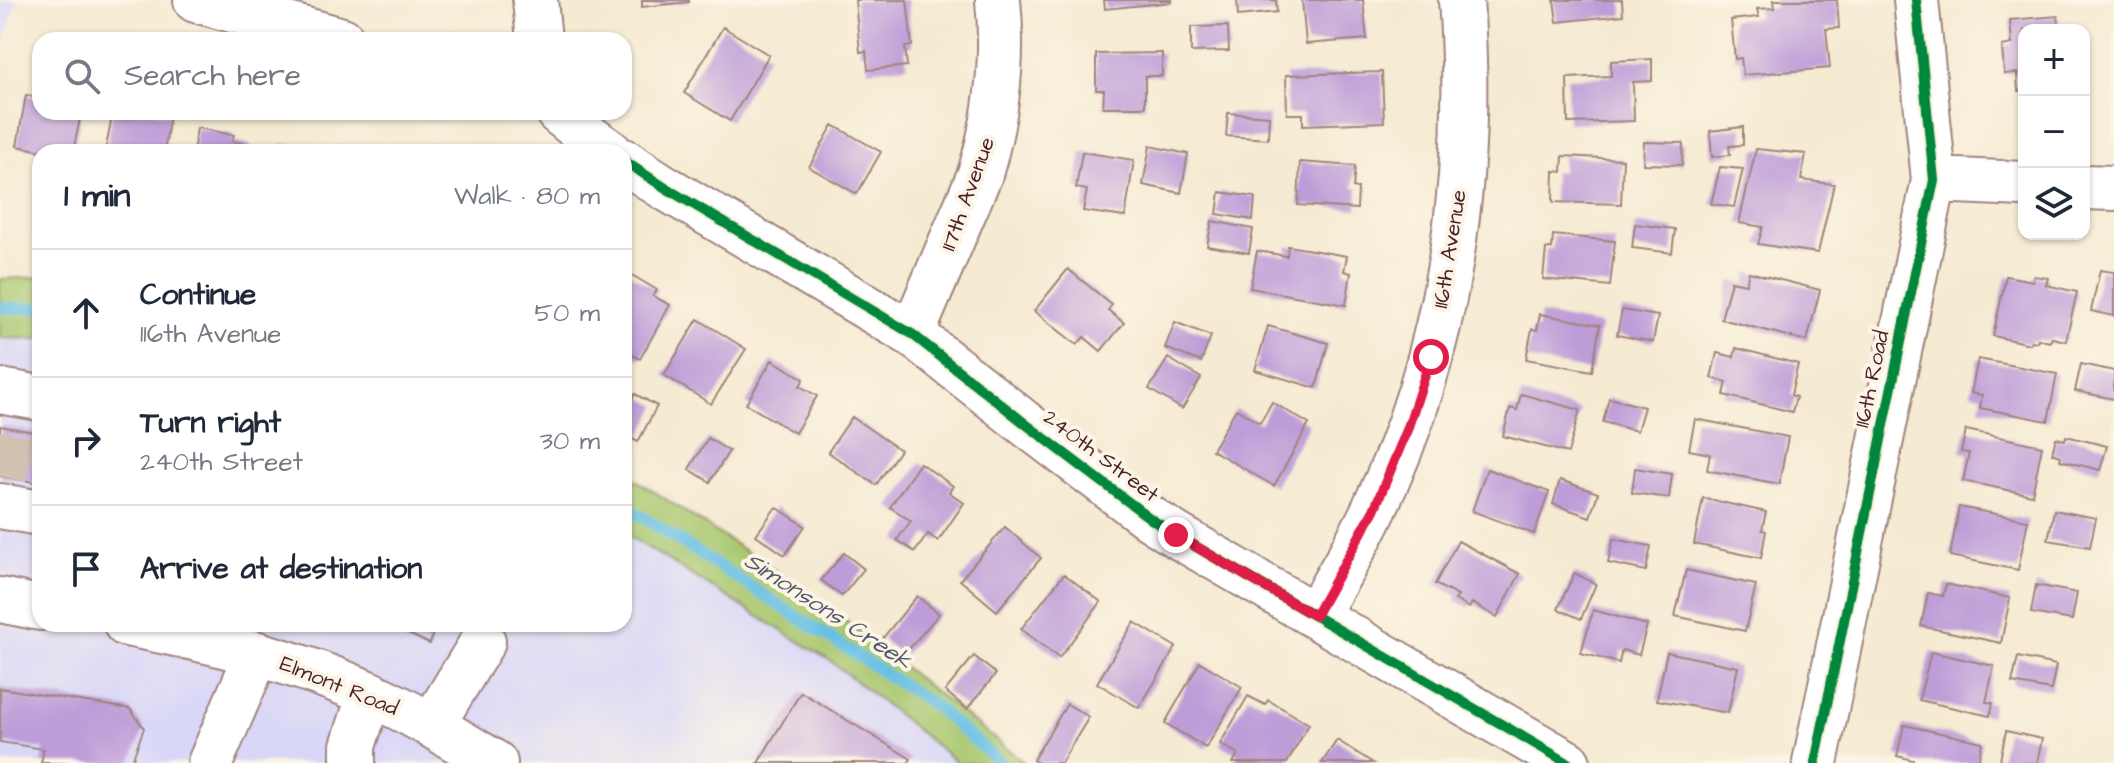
<!DOCTYPE html>
<meta charset="utf-8">
<style>
:root{--surface:#fff;--page:#f6f6f7;--text:#1f2937;--muted:#747a83;--line:#e0e1e3}
body{margin:0;font-family:"Architects Daughter",sans-serif;background:var(--page);color:var(--text)}
.controls{position:absolute;right:24px;top:24px;display:grid;overflow:hidden;border-radius:16px;box-shadow:0 2px 6px #0004}
.controls button{width:72px;height:72px;display:grid;place-items:center;padding:0;border:0;border-bottom:2px solid var(--line);background:var(--surface);color:var(--text);font:40px sans-serif}
.stop{position:absolute;width:24px;height:24px;margin:-18px;border:6px solid #e11d48;border-radius:50%;background:#fff}
.stop.end{background:#e11d48;border-color:#fff;box-shadow:0 2px 8px #0008}
.list{margin:0;padding:0;list-style:none}
h2{display:flex;justify-content:space-between;align-items:center;height:104px;margin:0;padding:0 32px;font-size:34px}
h2 small{font-size:26px;font-weight:400;color:var(--muted)}
.list li{display:grid;grid-template-columns:52px 1fr auto;gap:24px;align-items:center;box-sizing:border-box;height:128px;padding:0 32px;border-top:2px solid var(--line)}
.list b{display:block;font-size:30px;white-space:nowrap}
.list p{margin:0;font-size:26px;white-space:nowrap;color:var(--muted)}
.list em{font-size:26px;font-style:normal;color:var(--muted)}
.icon{flex:none;width:44px;height:44px;fill:none;stroke:currentColor;stroke-width:2;stroke-linecap:round;stroke-linejoin:round}
.map{position:relative;flex:none;width:2114px;height:763px;overflow:hidden}
.search{position:absolute;background:var(--surface);box-shadow:0 2px 6px #0004;left:32px;top:32px;width:600px;height:88px;display:flex;align-items:center;gap:20px;box-sizing:border-box;padding:0 28px;border-radius:24px;color:var(--muted);font-size:30px}
.panel{position:absolute;background:var(--surface);box-shadow:0 2px 6px #0004;left:32px;top:144px;width:600px;height:488px;border-radius:24px}
.map>svg:first-child{display:block}
.built{fill:#d9d7f8}
.green{fill:#a9c870;stroke:#7a744e;stroke-width:2}
.lines{fill:none;stroke-linecap:round;stroke-linejoin:round}
.stream{stroke:#67c0e4;stroke-width:12}
.building{fill:#be9cd8}
.minor-tunnel{stroke:#d3c1b1;stroke-width:44;stroke-dasharray:44 22;stroke-linecap:butt}
.minor-casing{stroke:#a0847e;stroke-width:48}
.major-casing{stroke:#a0847e;stroke-width:48}
.minor{stroke:#fff;stroke-width:44}
.major{stroke:#fff;stroke-width:44}
.cycleway-casing{stroke:#fcf5e5;stroke-width:15}
.cycleway{stroke:#00873e;stroke-width:10}
.route{stroke:#e11d48;stroke-width:10}
.labels{text-anchor:middle;dominant-baseline:central;stroke-width:8;stroke-linejoin:round;paint-order:stroke}
.street-label{font-size:22px;fill:#4a1f2b;stroke:#fcf5e5}
.water-label{font-size:24px;font-style:italic;fill:#54576c;stroke:#fcf5e5}
</style>
<div class="map">
<svg width="2114" height="763" viewBox="0 0 2114 763">
<rect width="100%" height="100%" fill="#fcf5e5"/>
<filter id="ink" filterUnits="userSpaceOnUse"><feTurbulence type="fractalNoise" baseFrequency=".0125" numOctaves="2"/><feDisplacementMap in="SourceGraphic" scale="16" xChannelSelector="R" yChannelSelector="G"/><feConvolveMatrix kernelMatrix="1 2 1 2 8 2 1 2 1" color-interpolation-filters="sRGB"/></filter>
<filter id="wash" filterUnits="userSpaceOnUse"><feTurbulence type="fractalNoise" baseFrequency=".006" numOctaves="4" result="noise"/><feDisplacementMap in="SourceGraphic" scale="32" xChannelSelector="R" yChannelSelector="G"/><feGaussianBlur stdDeviation="1.8" result="paint"/><feColorMatrix in="noise" values="0 0 0 0 0 0 0 0 0 0 0 0 0 0 0 0 0 1.4 0 .05"/><feComposite in="paint" operator="in"/></filter>
<g filter="url(#wash)">
<rect width="100%" height="100%" fill="#f5ead2"/>
<path class="built" d="M0 0H17L0 56Z
M0 338 40 339V624H624V533L832 662 958 763H0Z"/>
<path class="green" d="M40 277V339L0 338V279Z
M624 472 813 595 1025 763H958L832 662 624 533Z"/>
<g class="lines">
<path class="stream" d="M0 308H40
M624 505 932 704 1001 763"/>
</g>
<g id="blocks">
<path class="building" d="M642 0H689V2L642 7Z
M855 0H907L912 46 905 47 907 66 868 70 866 51 860 52Z
M1104 0H1172V2L1105 9Z
M1237 0H1276L1277 12 1238 16Z
M1302 0H1363L1367 39 1306 44Z
M1554 0H1622L1623 15 1557 22Z
M1774 0H1837L1839 28 1826 29 1830 68 1743 75 1741 58 1735 59 1731 20 1759 17 1757 9 1775 8Z
M2058 16 2059 30H2024V90L2018 91 2017 73 2004 74 2002 46 2012 44 2010 20Z
M1228 26 1229 51 1191 52V27Z
M723 27 769 55 730 121 684 93Z
M1162 53V76H1145V107H1103L1104 90H1096V54Z
M1652 59V81L1633 82 1634 121 1568 123 1567 78 1611 76V61Z
M1382 72 1384 122 1303 125V114H1287L1286 75Z
M26 95 40 97V112H68L81 114 73 152H47L17 146Z
M113 112H153L170 115 164 152H105Z
M1228 113 1269 116 1268 139 1226 136Z
M833 125 881 152 857 194 809 167Z
M1743 127V145L1729 146 1730 155 1712 157 1710 131Z
M197 128 234 135 232 141 251 145 250 152H193Z
M1644 142 1683 143 1682 165 1643 164Z
M282 144 318 149 317 152H280Z
M1150 146 1188 154 1181 193 1143 185Z
M1756 149 1806 154 1801 180 1834 184 1818 253 1758 244 1763 227 1739 223Z
M1082 152 1134 160 1125 217 1083 211 1087 190 1076 188Z
M1563 156 1623 159 1621 204 1553 202 1554 171 1562 172Z
M1300 162 1355 166 1353 188H1358L1357 209 1298 205Z
M1720 167 1743 169 1734 207 1711 204Z
M1220 192 1255 197 1253 220 1217 214Z
M1212 221 1253 229 1249 253 1207 246Z
M1635 224 1675 229 1672 253 1632 248Z
M1553 235 1615 241 1610 286 1543 279 1546 249H1552Z
M1288 246 1347 256 1344 271 1351 273 1346 305 1250 288 1257 251 1287 256Z
M1068 269 1112 305 1108 310 1124 323 1101 351 1084 337 1077 345 1034 311Z
M2100 270 2114 272V316L2091 311Z
M625 271 657 290 653 296 670 305 640 359 624 350Z
M1749 272 1820 290 1807 341 1721 319 1731 281 1746 284Z
M2006 276 2033 281 2034 276 2048 278 2046 285 2077 292 2066 341 2052 338 2050 342 2038 339 2037 342 2031 341 2030 344 1993 336Z
M1622 310 1658 316 1653 342 1617 335Z
M1540 314 1600 325 1592 371 1526 359 1532 329 1537 330Z
M698 319 746 349 711 404 664 375Z
M1175 322 1211 336 1201 362 1165 348Z
M1268 326 1328 343 1316 388 1255 370Z
M1736 348 1798 364 1791 395 1796 397 1792 412 1724 395 1727 382 1711 378 1717 353 1734 357Z
M1168 358 1201 378 1182 409 1149 389Z
M1978 359 2057 374 2048 421 1980 408 1982 395 1971 393Z
M772 360 804 379 800 386 817 396 795 433 746 404Z
M2081 364 2114 371V399L2075 391Z
M635 394 657 406 638 442 624 435V413Z
M1521 394 1580 410 1568 453 1503 436 1510 408 1517 410Z
M1609 398 1644 407 1637 431 1603 422Z
M1272 402 1309 424 1274 486 1212 450 1236 409 1260 423Z
M852 417 900 450 876 485 828 452Z
M1695 419 1788 437 1779 484 1707 470 1710 454 1689 450Z
M0 426 40 433V483L0 476Z
M1966 430 2042 446 2032 495 1963 481 1969 453 1961 452Z
M2066 436 2107 446 2100 470 2060 460 2061 456 2052 453 2056 438 2065 440Z
M708 438 729 451 710 482 689 469Z
M920 463 953 486 949 492 964 503 938 541 928 534 915 552 897 540 911 521 890 507Z
M1635 468 1672 474 1669 498 1632 493Z
M1487 469 1549 492 1534 534 1472 511Z
M1560 480 1598 493 1590 517 1553 504Z
M1703 498 1766 512 1762 530 1766 531 1761 558 1694 544Z
M776 507 805 526 785 555 756 535Z
M1959 507 2028 520 2018 570 1950 556Z
M2054 510 2096 518 2090 547 2048 540Z
M1005 527 1041 558 997 611 960 580Z
M1613 539 1651 546 1646 571 1608 563Z
M1458 541 1520 574 1497 617 1472 603 1469 608 1455 600 1458 596 1435 584Z
M844 553 864 569 842 596 821 580Z
M1686 570 1756 585 1745 631 1675 616Z
M1574 573 1596 584 1581 619 1558 609Z
M1064 574 1101 602 1059 658 1021 629Z
M1946 584 2010 598 2001 643 1921 626 1928 593 1943 596Z
M2036 585 2077 593 2072 620 2031 613Z
M917 596 939 614 903 656 882 639Z
M1593 610 1647 625 1639 655 1622 650 1619 663 1581 653Z
M1134 622 1176 647 1139 708 1097 683Z
M387 624H435L430 644Z
M1667 652 1738 667 1728 713 1657 700Z
M1931 652 1994 666 1986 702 1993 703 1990 716 1919 700Z
M974 656 996 674 967 709 945 691Z
M2018 657 2056 665 2051 690 2012 683Z
M1200 662 1242 687 1206 748 1165 723Z
M0 688 130 709 144 728 131 763H41L44 749 0 742Z
M801 692 911 759 908 763H758Z
M1248 696 1265 705 1268 700 1309 724 1287 763H1233L1238 754 1220 744Z
M1067 704 1089 717 1061 763H1038L1033 760Z
M1904 725 1982 742 1978 763H1913V760L1897 756Z
M2006 731 2042 739 2037 763H2014L2000 760Z
M1337 740 1373 763H1322Z"/>
</g>
</g>
<g filter="url(#ink)">
<use href="#blocks" fill-opacity="0" stroke="#a0847e" stroke-width="2"/>
<g class="lines">
<path class="minor-tunnel" d="M4 477 14 428"/>
<g class="minor-casing">
<path id="minor" d="M196 0 342 40
M535 0 539 40
M558 112 589 137 610 152
M624 161 664 187 912 334 1027 425 1151 519 1176 535 1568 763
M1934 180 2024 184
M2084 187 2114 188
M912 334 980 174C997 117 1004 59 998 0
M0 391 40 398
M0 506 40 513
M1315 616C1335 581 1357 546 1374 509 1450 352 1474 173 1461 0
M432 725 483 641
M210 763 257 654
M353 763V746L370 694
M1815 763 1934 180 1916 0"/>
</g>
<g class="major-casing">
<path id="major" d="M0 600 40 608
M126 624C210 640 295 660 372 695 415 714 455 739 495 763"/>
</g>
<use href="#minor" class="minor"/>
<use href="#major" class="major"/>
<g class="cycleway-casing">
<path id="cycleway" d="M624 161 664 187 912 334 1027 425 1151 519 1176 535 1568 763
M1815 763 1934 180 1916 0"/>
</g>
<use href="#cycleway" class="cycleway"/>
</g>
</g>
<g class="lines" filter="url(#ink)">
<path class="route" d="M1176 535 1315 616 1374 510 1407 430 1431 357"/>
</g>
<g class="labels">
<g class="street-label">
<text transform="translate(968 194) rotate(-70)">117th Avenue</text>
<text transform="translate(1450 249) rotate(-81)">116th Avenue</text>
<text transform="translate(1872 379) rotate(-78)">116th Road</text>
<text transform="translate(1101 456) rotate(37)">240th Street</text>
<text transform="translate(339 686) rotate(22)">Elmont Road</text>
</g>
<g class="water-label">
<text transform="translate(828 611) rotate(33)">Simonsons Creek</text>
</g>
</g>
</svg>
<div class="controls">
<button>+</button>
<button>−</button>
<button><svg class="icon" aria-label="layers" viewBox="0 0 24 24"><path d="M12 4l9 5-9 5-9-5zM3 14l9 5 9-5"/></svg></button>
</div>
<div class="stop" style="left:1431px;top:357px"></div>
<div class="stop end" style="left:1176px;top:535px"></div>
<div class="search"><svg class="icon" aria-label="search" viewBox="0 0 24 24"><circle cx="10" cy="10" r="6"/><path d="M15 15l6 6"/></svg>Search here</div>
<section class="panel">
<h2>1 min<small>Walk · 80 m</small></h2>
<ul class="list">
<li><svg class="icon" aria-label="ahead" viewBox="0 0 24 24"><path d="M12 20V5M6 11l6-6 6 6"/></svg><div><b>Continue</b><p>116th Avenue</p></div><em>50 m</em></li>
<li><svg class="icon" aria-label="right" viewBox="0 0 24 24"><path d="M7 20v-9h11M14 6l5 5-5 5"/></svg><div><b>Turn right</b><p>240th Street</p></div><em>30 m</em></li>
<li><svg class="icon" aria-label="arrive" viewBox="0 0 24 24"><path d="M6 21V4h12l-3 4 3 4H6"/></svg><div><b>Arrive at destination</b></div></li>
</ul>
</section>
</div>
